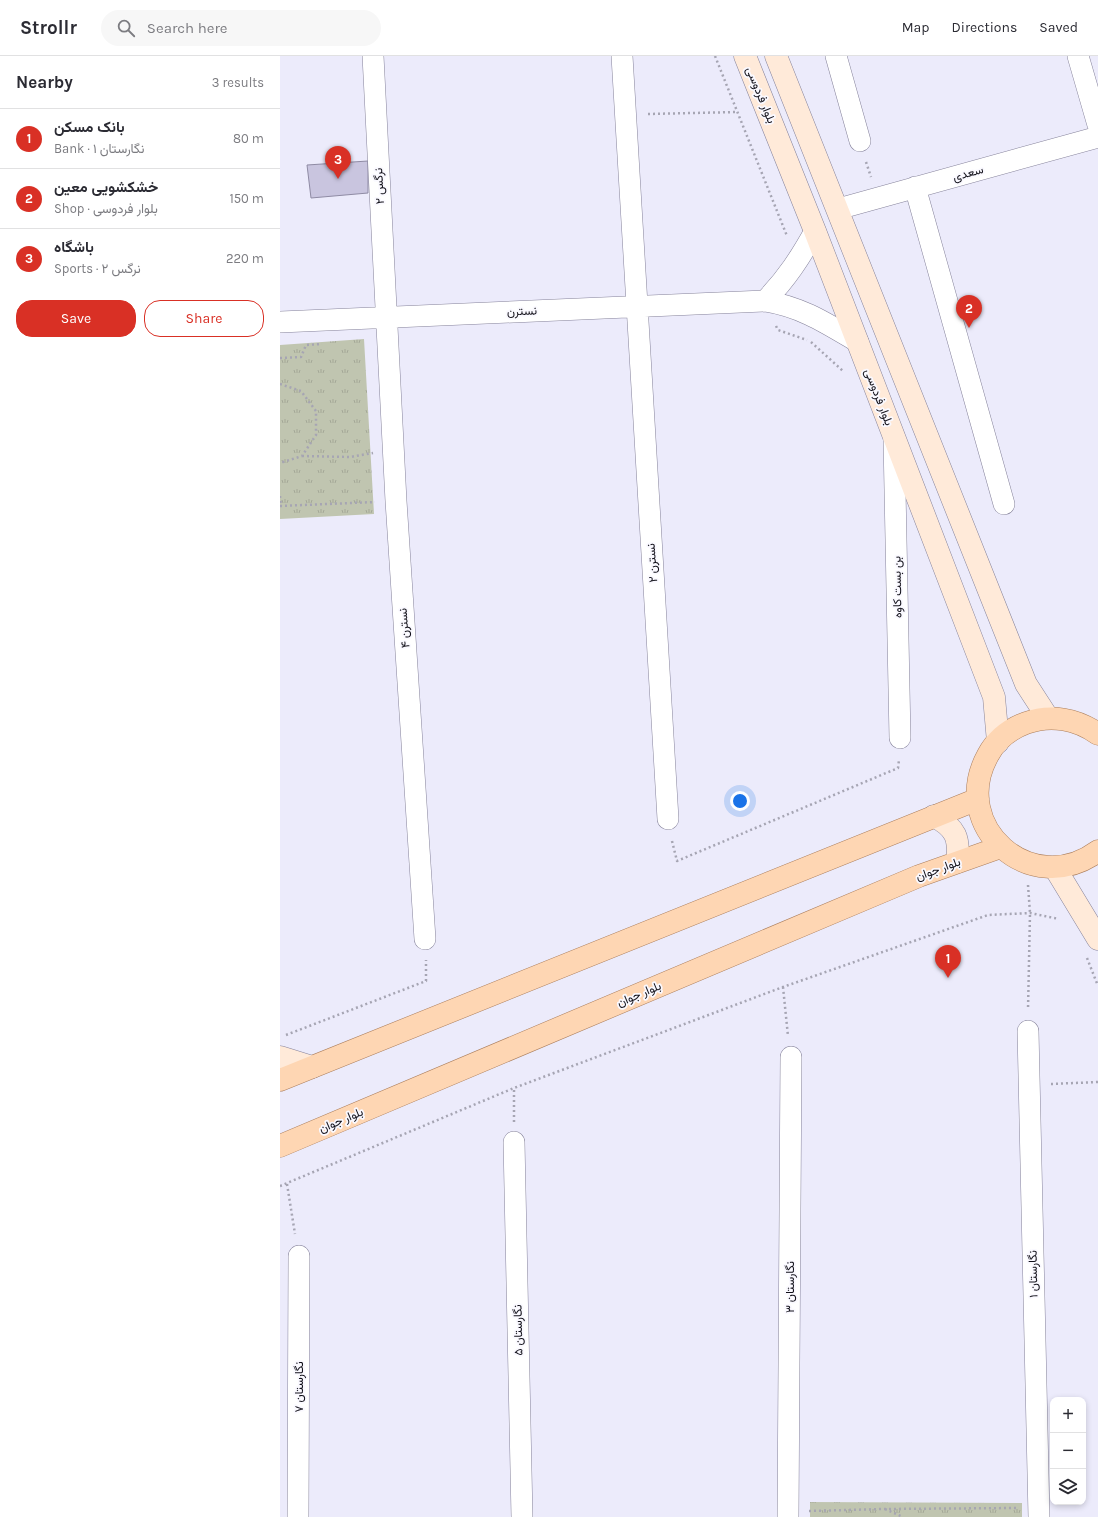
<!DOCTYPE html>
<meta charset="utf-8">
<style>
:root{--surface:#fff;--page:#f7f7f7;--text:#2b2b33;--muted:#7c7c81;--line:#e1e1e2;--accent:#d93025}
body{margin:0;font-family:Karla,Vazirmatn,sans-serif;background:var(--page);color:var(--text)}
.controls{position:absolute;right:12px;bottom:12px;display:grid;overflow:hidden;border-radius:8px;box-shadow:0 2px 6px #0003}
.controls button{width:36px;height:36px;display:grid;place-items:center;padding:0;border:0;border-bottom:1px solid var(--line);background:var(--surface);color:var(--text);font:20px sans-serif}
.you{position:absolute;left:460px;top:745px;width:14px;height:14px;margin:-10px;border:3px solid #fff;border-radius:50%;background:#1a73e8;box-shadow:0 0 0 6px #1a73e833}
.badge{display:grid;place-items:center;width:26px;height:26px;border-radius:50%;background:var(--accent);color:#fff;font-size:13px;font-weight:700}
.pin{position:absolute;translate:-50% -33px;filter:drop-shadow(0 1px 2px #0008)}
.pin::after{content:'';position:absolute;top:21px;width:14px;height:12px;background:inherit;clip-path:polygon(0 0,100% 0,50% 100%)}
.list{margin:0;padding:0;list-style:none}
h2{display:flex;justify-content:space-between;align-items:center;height:52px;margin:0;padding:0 16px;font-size:17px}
h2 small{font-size:13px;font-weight:400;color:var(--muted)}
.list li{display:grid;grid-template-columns:26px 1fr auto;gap:12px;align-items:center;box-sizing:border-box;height:60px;padding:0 16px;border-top:1px solid var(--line)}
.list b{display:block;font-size:15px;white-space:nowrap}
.list p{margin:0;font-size:13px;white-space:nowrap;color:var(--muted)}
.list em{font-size:13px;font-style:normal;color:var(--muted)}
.actions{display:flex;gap:8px;padding:12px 16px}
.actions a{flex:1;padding:9px 0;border:1px solid var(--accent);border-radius:16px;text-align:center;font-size:14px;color:var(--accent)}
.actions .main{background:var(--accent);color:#fff}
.icon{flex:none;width:22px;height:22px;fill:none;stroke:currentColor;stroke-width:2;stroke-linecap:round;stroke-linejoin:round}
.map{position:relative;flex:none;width:818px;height:1461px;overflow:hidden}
header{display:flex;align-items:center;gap:24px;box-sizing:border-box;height:56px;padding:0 20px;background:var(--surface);border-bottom:1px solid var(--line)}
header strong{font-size:19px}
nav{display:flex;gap:22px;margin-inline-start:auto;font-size:14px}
.search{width:280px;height:36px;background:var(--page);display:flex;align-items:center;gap:10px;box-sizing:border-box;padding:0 14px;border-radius:22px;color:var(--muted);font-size:15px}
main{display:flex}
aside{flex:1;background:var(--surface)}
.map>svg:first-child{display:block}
.park{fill:url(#park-tufts)}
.building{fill:#c9c5df;stroke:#8f8ba4}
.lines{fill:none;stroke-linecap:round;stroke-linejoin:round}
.street-casing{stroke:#86839b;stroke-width:22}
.secondary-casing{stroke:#86839b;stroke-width:23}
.primary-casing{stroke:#ab7e5c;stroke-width:23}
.path{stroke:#a6a5b3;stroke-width:2.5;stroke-dasharray:2 3;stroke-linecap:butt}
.street{stroke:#fff;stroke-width:21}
.secondary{stroke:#ffead9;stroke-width:22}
.primary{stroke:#fed6b3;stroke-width:22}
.labels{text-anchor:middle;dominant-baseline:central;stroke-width:3.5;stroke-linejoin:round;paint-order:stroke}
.street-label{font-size:12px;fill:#111019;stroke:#faf9ff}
</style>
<header>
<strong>Strollr</strong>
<div class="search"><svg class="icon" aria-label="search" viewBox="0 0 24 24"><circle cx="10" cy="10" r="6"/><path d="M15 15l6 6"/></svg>Search here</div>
<nav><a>Map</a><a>Directions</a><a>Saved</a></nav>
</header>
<main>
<aside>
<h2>Nearby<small>3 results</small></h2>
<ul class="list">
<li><span class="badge">1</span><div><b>بانک مسکن</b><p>Bank · نگارستان ۱</p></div><em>80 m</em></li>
<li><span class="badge">2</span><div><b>خشکشویی معین</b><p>Shop · بلوار فردوسی</p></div><em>150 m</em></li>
<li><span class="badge">3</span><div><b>باشگاه</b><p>Sports · نرگس ۲</p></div><em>220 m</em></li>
</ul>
<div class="actions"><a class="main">Save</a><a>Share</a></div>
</aside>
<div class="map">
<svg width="818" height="1461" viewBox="0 0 818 1461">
<defs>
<pattern id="park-tufts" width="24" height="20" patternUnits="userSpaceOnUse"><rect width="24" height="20" fill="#c0c5b0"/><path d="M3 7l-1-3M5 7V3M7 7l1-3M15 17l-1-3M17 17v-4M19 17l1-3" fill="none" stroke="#a4a897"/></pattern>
</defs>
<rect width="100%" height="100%" fill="#ecebfb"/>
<path class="park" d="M84 283 94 458 0 463V289Z
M530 1446 742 1447V1461H530Z"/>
<path class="building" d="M88 105V137L31 142 27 109Z"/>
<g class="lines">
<g class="street-casing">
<path id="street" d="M93 0 116 445 145 883
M342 0 388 763
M556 0 580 85
M798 0 818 69
M635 131 724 448
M558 153 818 81
M485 245C507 222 520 202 535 175
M0 266 485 245C522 251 546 267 578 286
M614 384 620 682
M748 975 759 1461
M234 1086 242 1461
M18 1461 19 1200
M508 1461 511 1001"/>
</g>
<g class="secondary-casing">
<path id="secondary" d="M465 0 535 175 714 641 718 686
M496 0 746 628 768 662
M654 760C676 772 680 782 677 806
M775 812 818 883
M0 1001 32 1011"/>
</g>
<g class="primary-casing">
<path id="primary" d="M818 678C797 663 771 658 746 667 730 673 716 684 708 699 668 771 752 844 818 795
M0 1024 698 743
M0 1090 639 820 721 791"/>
</g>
<path class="path" d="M435 0 507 180
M368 58 457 56
M586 106 591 121
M496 270 498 274 527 284
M531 286 563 315
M0 302 21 301 26 289 42 288
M0 328 21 335 36 355V379L22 400 0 407
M22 400 70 401 93 397
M0 440 1 450
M0 450 95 446
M392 785 397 805 618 712 619 704
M748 829 750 857 748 954
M807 902 818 930
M503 931 508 980
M6 979 146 925V904
M771 1028 818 1026
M234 1066V1032
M7 1128 15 1178
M0 1130 234 1032 503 931 708 859 750 857 779 863
M605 1453 623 1461
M529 1455 603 1453 736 1452"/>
<use href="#street" class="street"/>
<use href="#secondary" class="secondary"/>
<use href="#primary" class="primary"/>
</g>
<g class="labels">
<g class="street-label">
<text transform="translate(481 39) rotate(68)">بلوار فردوسی</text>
<text transform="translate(688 117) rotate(-16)">سعدی</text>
<text transform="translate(99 130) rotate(-93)">نرگس ۲</text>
<text transform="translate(242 255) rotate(-2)">نسترن</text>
<text transform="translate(599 341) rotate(69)">بلوار فردوسی</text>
<text transform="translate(372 507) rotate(-94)">نسترن ۲</text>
<text transform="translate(617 531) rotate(-91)">بن بست کاوه</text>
<text transform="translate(124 572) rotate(-94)">نسترن ۴</text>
<text transform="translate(658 813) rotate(-20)">بلوار جوان</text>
<text transform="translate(359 938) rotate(-23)">بلوار جوان</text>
<text transform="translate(61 1064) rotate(-23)">بلوار جوان</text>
<text transform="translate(753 1218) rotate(-91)">نگارستان ۱</text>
<text transform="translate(510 1231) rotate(-90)">نگارستان ۳</text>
<text transform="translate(238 1274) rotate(-91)">نگارستان ۵</text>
<text transform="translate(19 1331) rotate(-90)">نگارستان ۷</text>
</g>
</g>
</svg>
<div class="controls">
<button>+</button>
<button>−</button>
<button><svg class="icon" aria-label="layers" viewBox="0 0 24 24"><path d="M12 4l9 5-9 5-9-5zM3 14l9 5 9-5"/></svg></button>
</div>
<div class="you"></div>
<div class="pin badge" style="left:668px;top:922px">1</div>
<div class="pin badge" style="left:689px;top:272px">2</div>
<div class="pin badge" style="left:58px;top:123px">3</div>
</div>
</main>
